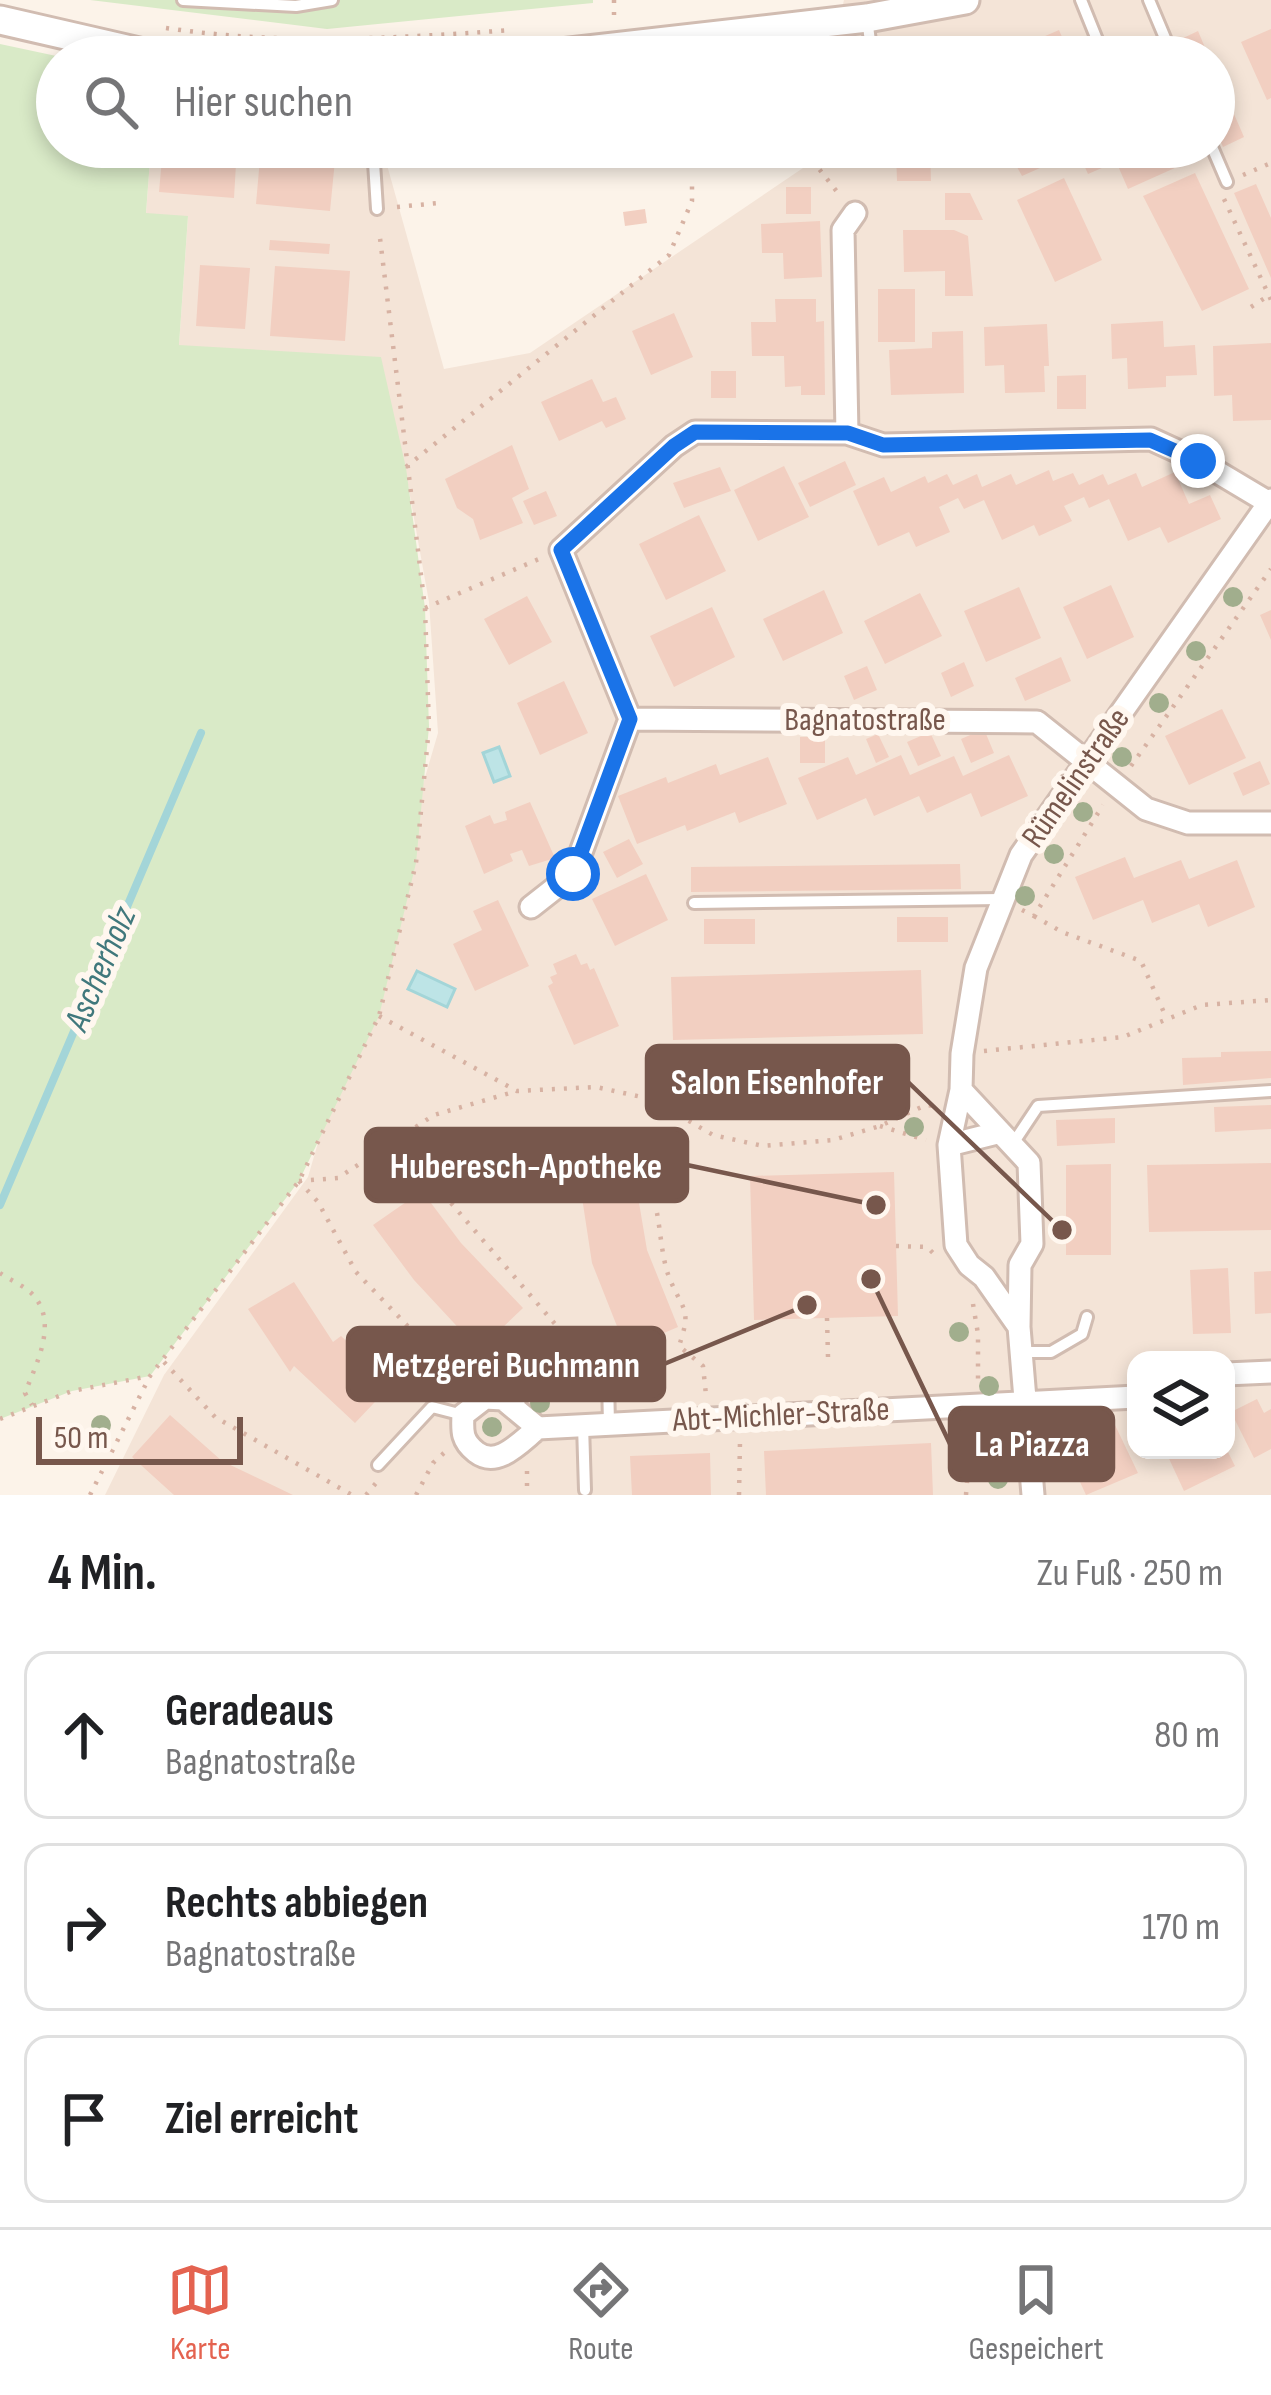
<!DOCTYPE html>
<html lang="de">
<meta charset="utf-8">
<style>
:root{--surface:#fff;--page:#f2f2f2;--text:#202124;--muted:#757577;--line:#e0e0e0;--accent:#e46350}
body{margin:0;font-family:"Sofia Sans Condensed",sans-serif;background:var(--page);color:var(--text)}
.controls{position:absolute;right:36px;bottom:36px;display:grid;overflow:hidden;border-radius:24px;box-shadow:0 6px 18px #0003}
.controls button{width:108px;height:108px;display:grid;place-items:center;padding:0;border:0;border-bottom:3px solid var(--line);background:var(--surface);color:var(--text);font:60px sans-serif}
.scale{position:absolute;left:36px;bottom:30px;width:207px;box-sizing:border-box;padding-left:12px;border:6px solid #77574c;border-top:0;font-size:33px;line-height:42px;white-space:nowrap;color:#77574c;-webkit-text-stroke:9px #fff7ef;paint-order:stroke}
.stop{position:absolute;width:36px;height:36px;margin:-27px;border:9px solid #1a73e8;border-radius:50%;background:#fff}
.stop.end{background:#1a73e8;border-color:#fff;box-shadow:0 3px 12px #0008}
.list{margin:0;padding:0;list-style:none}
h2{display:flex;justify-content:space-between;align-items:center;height:156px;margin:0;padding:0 48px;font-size:51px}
h2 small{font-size:39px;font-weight:400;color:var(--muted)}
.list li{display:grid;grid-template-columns:78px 1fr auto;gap:36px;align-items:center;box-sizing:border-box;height:168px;margin:0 24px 24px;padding:0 24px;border:3px solid var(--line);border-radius:24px}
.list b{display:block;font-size:45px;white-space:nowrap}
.list p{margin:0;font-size:39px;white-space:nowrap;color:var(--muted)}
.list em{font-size:39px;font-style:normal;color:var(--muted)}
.icon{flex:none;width:66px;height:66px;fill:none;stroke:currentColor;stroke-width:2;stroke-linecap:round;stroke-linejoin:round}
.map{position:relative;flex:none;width:1271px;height:1495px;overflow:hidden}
.search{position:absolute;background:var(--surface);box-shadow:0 6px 18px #0003;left:36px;right:36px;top:36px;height:132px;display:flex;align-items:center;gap:30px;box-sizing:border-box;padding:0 42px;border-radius:66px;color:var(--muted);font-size:45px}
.sheet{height:732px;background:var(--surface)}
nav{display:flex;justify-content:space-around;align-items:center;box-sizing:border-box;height:168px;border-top:3px solid var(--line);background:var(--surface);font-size:33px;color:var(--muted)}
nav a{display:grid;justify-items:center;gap:6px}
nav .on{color:var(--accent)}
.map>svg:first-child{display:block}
.residential{fill:#f4e4d7;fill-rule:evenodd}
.green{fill:#d9eac7}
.water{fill:#bde4e6;stroke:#a3d5d8;stroke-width:3}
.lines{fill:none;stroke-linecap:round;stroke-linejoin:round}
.stream{stroke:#a3d5d8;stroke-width:8}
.building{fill:#f2cfc1}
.service-casing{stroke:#d1bcb1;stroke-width:16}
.minor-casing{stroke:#d1bcb1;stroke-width:27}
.tertiary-casing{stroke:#d1bcb1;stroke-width:33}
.path{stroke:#d7b2a3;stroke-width:4.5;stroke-dasharray:3 9;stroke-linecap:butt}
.service{stroke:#fff;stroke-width:10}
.minor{stroke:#fff;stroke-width:21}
.tertiary{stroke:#fff;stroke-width:27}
.tree{fill:#a1ae8d}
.route{stroke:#1a73e8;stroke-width:15}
.labels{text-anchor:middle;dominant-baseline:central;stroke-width:12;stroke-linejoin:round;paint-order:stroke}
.street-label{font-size:33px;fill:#77574c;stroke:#fff7ef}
.water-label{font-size:36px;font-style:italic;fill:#40787c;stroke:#fff7ef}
.leader{fill:none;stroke:#77574c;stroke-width:4.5}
.callout-dot{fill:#77574c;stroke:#fff7ef;stroke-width:4.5}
.callout{fill:#77574c;stroke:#77574c;stroke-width:4.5}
.callout-label{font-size:36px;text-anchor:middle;font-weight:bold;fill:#fff}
</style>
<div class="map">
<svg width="1271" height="1495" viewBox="0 0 1271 1495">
<rect width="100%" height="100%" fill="#fcf3e9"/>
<path class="residential" d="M844 0H1271V1495H105L164 1375 308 1177 438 733 429 602 405 468 179 345 188 217 146 214 151 147H382L444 369 530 353 803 168 808 147H1214V57H830ZM1136 1360H1226V1450H1136Z"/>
<path class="green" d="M90 0H593V3L327 29Z
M0 44 61 57H57V147H151L146 213 188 216 179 345 381 357 406 468 425 608 429 727 416 863 379 1016 299 1181 150 1376 72 1391 0 1419Z"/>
<path class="water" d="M499 747 510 776 494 782 483 753Z
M417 971 455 989 447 1007 408 989Z"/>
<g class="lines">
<path class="stream" d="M0 1205 201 733"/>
</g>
<path class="building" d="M1271 29V98L1267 100 1241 42Z
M1059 30 1069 53 1043 57 1036 40Z
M1198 31 1209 57H1184L1177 41Z
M1016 39 1021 57H974Z
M1214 68 1244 137 1223 147 1214 127Z
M163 147H237L234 198 159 192Z
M261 147 336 150 330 211 256 204Z
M875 147H930L931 181H897L896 152 876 153Z
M1006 147H1063L1067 156 1022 176Z
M1161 147H1192L1197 158 1128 189 1118 166Z
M1106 153 1111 164 1088 174 1083 163Z
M1195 173 1249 289 1202 311 1143 196Z
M1064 178 1102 260 1055 282 1017 200Z
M1256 184 1271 218V278L1234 193Z
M786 187H811V214H786Z
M945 193H970L983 220H945Z
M645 209 647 223 625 226 623 212Z
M820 221 822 277 784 279 783 253H762L761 224Z
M903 230H954L968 236 973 296H945V271L904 272Z
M270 240 330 244 329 254 269 250Z
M200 265 250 268 245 329 196 326Z
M275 266 350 271 345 341 270 336Z
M878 289H915V342H878Z
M775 299H816V322L824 321 825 395H801V386L785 387 784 356H752L751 322H776Z
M674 313 693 357 651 375 632 331Z
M1163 321 1164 347 1195 345 1197 375 1166 376V387L1128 389 1127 358 1112 359 1111 324Z
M1047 324 1049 366H1044L1045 392 1005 393 1004 365 985 366 984 327Z
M963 331 964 393 891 395 889 350 932 348V332Z
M1271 343V420L1233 421 1232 395 1214 396 1213 346Z
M711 371H736V398H711Z
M1086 375V409H1057V376Z
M592 379 603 402 616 397 626 419 606 428 602 421 559 441 541 402Z
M512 445 529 489 512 498 523 523 480 540 473 519 457 508 445 479Z
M845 461 856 485 810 507 798 483Z
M784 466 809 517 758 541 734 490Z
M720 467 731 491 684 508 673 483Z
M1049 470 1053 481 1073 473 1079 485 1103 474 1108 485 1136 473 1142 487 1175 472 1189 504 1210 495 1221 519 1168 543 1160 527 1128 541 1109 499 1089 508 1084 497 1064 506 1072 521 1039 536 1034 525 1002 540 984 500 964 509 958 498 939 507 950 532 916 547 909 532 878 546 853 491 884 477 891 492 925 476 928 483 947 474 953 485 977 474 982 487 1011 474 1016 485Z
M546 491 557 516 534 525 523 501Z
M699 515 726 571 666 600 639 544Z
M1111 585 1134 637 1087 659 1063 607Z
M1019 587 1041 638 986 662 964 611Z
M824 590 843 633 783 661 763 619Z
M920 593 942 636 885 664 864 621Z
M527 596 552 642 509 665 484 619Z
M712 607 735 657 674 687 650 636Z
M1271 610V640L1260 615Z
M1061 657 1071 681 1025 701 1015 678Z
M964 662 974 686 951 697 941 673Z
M867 666 877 690 854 700 844 676Z
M564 681 588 733 540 755 517 703Z
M1222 709 1246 758 1189 785 1165 736Z
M984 729 994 753 971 763 961 739Z
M930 732 941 756 918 766 907 742Z
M878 734 889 757 876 763 866 739Z
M800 737H825V763H800Z
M901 755 910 775 954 756 963 776 1009 755 1028 796 981 817 971 793 927 813 919 796 874 816 866 798 817 820 798 778 848 757 856 775Z
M768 757 787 804 739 823 735 812 687 831 685 825 637 844 618 796 666 777 668 783 716 764 720 775Z
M1260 761 1270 784 1243 796 1233 773Z
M530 802 555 858 529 866 522 850 510 854 513 861 484 874 465 826 490 815 494 824 507 820 505 812Z
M629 839 643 864 617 878 603 852Z
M1125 857 1134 878 1181 860 1189 879 1237 860 1255 907 1208 927 1199 904 1152 923 1143 900 1093 920 1075 877Z
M960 864 961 889 691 892V867Z
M646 874 668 920 615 946 592 899Z
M498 900 529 966 475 991 453 944 482 930 473 911Z
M897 917H948V942H897Z
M704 919H755V944H704Z
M576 954 581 965 587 963 590 970 594 968 619 1026 574 1045 548 986 553 983 550 977 557 974 553 964Z
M921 970 923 1034 673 1040 671 977Z
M1271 1051V1078L1183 1085 1182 1058 1221 1057V1052Z
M1271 1105V1129L1215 1132 1214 1107Z
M1115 1118V1143L1057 1146 1056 1120Z
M1271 1163V1230L1149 1232 1147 1165Z
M1111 1164V1255H1066V1165Z
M894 1172 898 1316 754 1320 750 1176Z
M636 1185 647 1250 678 1327 626 1349 592 1263 581 1191Z
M422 1191 461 1243 523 1308 479 1350 414 1280 373 1225Z
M1228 1268 1231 1333 1193 1334 1190 1270Z
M1271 1271V1313L1255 1314 1254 1272Z
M294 1282 333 1342 341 1336 392 1384 355 1423 294 1366 290 1372 248 1309Z
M1257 1399 1264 1413 1271 1409V1449L1254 1458 1231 1412Z
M170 1415 222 1461 293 1495H174L132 1457Z
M1115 1425 1138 1473 1086 1495 1065 1449Z
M931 1443 933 1495H766L764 1451Z
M1165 1450H1227L1235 1466 1184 1491Z
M710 1453 711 1495H632L630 1456Z"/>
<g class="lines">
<g class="service-casing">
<path id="service" d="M183 0 296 6 332 0
M1081 0 1104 57
M1149 0 1173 57
M866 57 870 41 867 19
M373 147 377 209
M1212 147 1227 182
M761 157 774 147
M694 903 1001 899
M1014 1142 1038 1106 1271 1091
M1021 1352H1051L1082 1334 1087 1317
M600 1357 608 1380 609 1424
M514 1408 556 1352
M583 1425 585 1490
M378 1465 432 1407 463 1415"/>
</g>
<g class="minor-casing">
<path id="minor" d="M855 213 843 230 847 433 883 445 1151 439 1199 461 1271 504
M630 719 1037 722 1146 809 1188 823H1271
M531 907 573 874 630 719 561 550 674 446 695 432 847 433
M961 1090 1029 1163 1032 1244 1020 1265 1019 1327 1033 1495
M949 1145 997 1133
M1019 1327 984 1277 969 1265 956 1245 949 1145 961 1090 962 1054 976 968 1021 855 1271 500
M1226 1374 1271 1372
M538 1428 503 1399 485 1398 463 1415C462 1432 462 1441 476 1452 498 1469 521 1441 538 1428L1136 1397"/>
</g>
<g class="tertiary-casing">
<path id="tertiary" d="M0 20 161 57
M526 57 867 18 965 0"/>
</g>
<path class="path" d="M614 0V18
M166 28C288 46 392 38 513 30
M813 147 816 165 838 193
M1243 175 1271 163
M1224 199 1271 300
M397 207 439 203
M1251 307 1268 296
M406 467 669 255 692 201V182
M425 608 539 559
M1131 766 1271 569
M1022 910 1034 916 1103 805
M1034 916 1062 932 1141 961 1166 1017
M379 1016 517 1091 596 1087 651 1099 713 1135 763 1146 833 1140 880 1126 926 1105 935 1106
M984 1051 1123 1037 1202 1005 1271 1000
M880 1126 926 1140
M299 1181 318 1202 356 1272 464 1385
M299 1181 338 1178 434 1115 517 1091
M451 1203 561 1331 560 1335
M657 1213C661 1234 662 1262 671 1282 685 1313 691 1310 679 1346L703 1366 706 1395
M896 1246 927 1247 933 1253
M0 1273C10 1280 27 1287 34 1296 58 1324 36 1364 25 1393L32 1405
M973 1304 978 1334V1382
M827 1318 828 1357
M164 1362 215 1417 352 1495
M0 1419 72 1391 150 1376
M527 1471V1495
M90 1495 150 1376 299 1181 379 1016 416 863 429 727 425 608 379 230
M366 1495 376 1483
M416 1495 433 1463 445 1452
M739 1495 740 1441
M966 1495 971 1429"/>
<use href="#service" class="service"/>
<use href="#minor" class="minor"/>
<use href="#tertiary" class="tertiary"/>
</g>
<g class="tree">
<circle cx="1233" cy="597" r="10"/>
<circle cx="1196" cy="651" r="10"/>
<circle cx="1159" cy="703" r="10"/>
<circle cx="1122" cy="757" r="10"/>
<circle cx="1083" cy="812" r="10"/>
<circle cx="1054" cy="854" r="10"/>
<circle cx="1025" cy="896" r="10"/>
<circle cx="914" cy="1127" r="10"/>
<circle cx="959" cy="1332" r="10"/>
<circle cx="989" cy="1386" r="10"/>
<circle cx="540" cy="1403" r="10"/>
<circle cx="101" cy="1425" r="10"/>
<circle cx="492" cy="1427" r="10"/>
<circle cx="998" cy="1479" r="10"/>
</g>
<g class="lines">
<path class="route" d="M573 874 630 719 561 550 674 446 695 432 848 433 883 445 1150 440 1198 461"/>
</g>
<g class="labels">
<g class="street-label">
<text x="865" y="720">Bagnatostraße</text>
<text transform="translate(1076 778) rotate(-55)">Rümelinstraße</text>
<text transform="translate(781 1415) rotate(-3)">Abt-Michler-Straße</text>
</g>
<g class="water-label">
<text transform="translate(101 969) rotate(-67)">Ascherholz</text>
</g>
</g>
<path class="leader" d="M1062 1230L908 1082M876 1205L687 1165M807 1305L664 1364M871 1279L950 1444"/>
<g class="callout-dot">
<circle cx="1062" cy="1230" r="12"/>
<circle cx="876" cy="1205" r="12"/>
<circle cx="807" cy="1305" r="12"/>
<circle cx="871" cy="1279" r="12"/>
</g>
<g class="callout">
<rect x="647" y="1046" width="261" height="72" rx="12"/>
<rect x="366" y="1129" width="321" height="72" rx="12"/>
<rect x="348" y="1328" width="316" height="72" rx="12"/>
<rect x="950" y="1408" width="163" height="72" rx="12"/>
</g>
<g class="callout-label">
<text x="777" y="1094">Salon Eisenhofer</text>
<text x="526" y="1178">Huberesch-Apotheke</text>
<text x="506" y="1377">Metzgerei Buchmann</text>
<text x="1032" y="1456">La Piazza</text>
</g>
</svg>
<div class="controls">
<button><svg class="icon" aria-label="layers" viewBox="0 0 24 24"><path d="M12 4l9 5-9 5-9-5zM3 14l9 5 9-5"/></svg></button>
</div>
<div class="scale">50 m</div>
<div class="stop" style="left:573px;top:874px"></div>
<div class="stop end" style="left:1198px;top:461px"></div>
<div class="search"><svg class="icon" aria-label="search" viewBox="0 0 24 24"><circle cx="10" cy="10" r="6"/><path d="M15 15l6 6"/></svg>Hier suchen</div>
</div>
<section class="sheet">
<h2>4 Min.<small>Zu Fuß · 250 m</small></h2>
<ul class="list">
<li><svg class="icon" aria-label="ahead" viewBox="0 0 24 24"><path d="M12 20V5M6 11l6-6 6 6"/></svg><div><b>Geradeaus</b><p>Bagnatostraße</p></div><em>80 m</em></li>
<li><svg class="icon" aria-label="right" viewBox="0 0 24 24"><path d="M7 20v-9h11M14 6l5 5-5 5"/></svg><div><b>Rechts abbiegen</b><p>Bagnatostraße</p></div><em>170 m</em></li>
<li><svg class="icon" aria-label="arrive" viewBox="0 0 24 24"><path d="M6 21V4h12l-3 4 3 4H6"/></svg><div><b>Ziel erreicht</b></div></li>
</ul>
</section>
<nav>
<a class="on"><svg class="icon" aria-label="map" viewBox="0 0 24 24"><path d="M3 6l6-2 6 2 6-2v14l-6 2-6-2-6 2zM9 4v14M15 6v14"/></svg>Karte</a>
<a><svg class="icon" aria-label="directions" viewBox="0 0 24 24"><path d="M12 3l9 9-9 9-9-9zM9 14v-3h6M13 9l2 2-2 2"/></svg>Route</a>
<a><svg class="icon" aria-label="saved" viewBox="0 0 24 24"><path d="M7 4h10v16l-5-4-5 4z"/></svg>Gespeichert</a>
</nav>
